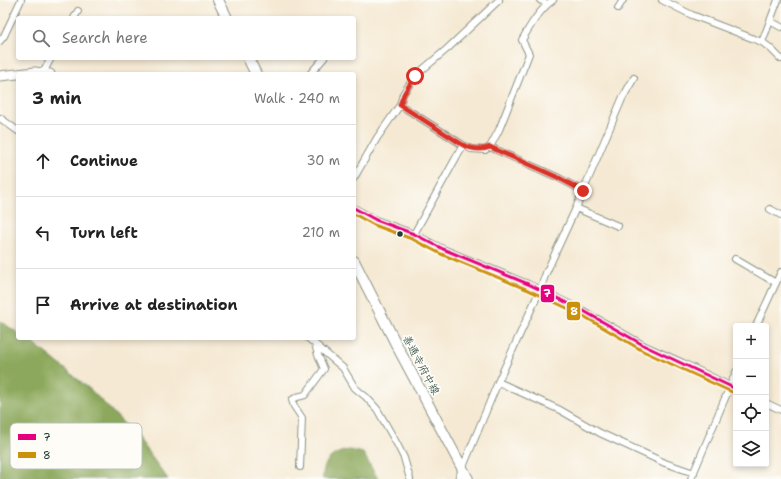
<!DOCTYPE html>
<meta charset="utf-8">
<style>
:root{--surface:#fff;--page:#f6f6f6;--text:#222;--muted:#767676;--line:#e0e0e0}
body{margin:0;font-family:"Shantell Sans","Klee One",sans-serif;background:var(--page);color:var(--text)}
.controls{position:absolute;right:12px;bottom:12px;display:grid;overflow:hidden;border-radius:4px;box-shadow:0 2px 6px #0003}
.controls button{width:36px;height:36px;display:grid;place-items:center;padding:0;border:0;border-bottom:1px solid var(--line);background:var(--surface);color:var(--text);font:20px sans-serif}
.stop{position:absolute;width:12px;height:12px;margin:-9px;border:3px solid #d93025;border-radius:50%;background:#fff}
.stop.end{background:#d93025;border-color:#fff;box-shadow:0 1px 4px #0008}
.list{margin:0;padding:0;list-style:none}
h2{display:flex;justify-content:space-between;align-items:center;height:52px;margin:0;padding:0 16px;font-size:17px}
h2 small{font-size:13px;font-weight:400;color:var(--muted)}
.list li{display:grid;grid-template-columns:26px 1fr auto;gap:12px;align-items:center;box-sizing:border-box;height:72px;padding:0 16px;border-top:1px solid var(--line)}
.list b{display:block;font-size:15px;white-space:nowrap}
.list em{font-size:13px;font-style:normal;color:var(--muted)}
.icon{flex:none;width:22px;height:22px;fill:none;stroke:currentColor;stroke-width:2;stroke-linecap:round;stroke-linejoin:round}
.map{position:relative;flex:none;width:781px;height:479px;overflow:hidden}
.search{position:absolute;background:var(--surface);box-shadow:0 2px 6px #0003;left:16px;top:16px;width:340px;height:44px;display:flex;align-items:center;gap:10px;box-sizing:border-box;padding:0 14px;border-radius:4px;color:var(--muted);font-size:15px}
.panel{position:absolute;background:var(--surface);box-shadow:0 2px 6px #0003;left:16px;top:72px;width:340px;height:268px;border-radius:4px}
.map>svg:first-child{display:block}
.forest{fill:#8ca85b;stroke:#567248}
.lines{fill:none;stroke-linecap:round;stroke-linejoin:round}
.street-casing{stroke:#8a9384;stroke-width:8}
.secondary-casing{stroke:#8a9384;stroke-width:11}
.primary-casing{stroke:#8a9384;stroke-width:12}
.street{stroke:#fff;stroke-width:6}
.secondary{stroke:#fff;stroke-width:9}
.primary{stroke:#fff;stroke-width:10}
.bus-1-casing{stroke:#fdfcf7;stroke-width:6}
.bus-2-casing{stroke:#fdfcf7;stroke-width:6}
.bus-1{stroke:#e5007d;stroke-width:3}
.bus-2{stroke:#cc910a;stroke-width:3}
.route{stroke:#d93025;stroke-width:5}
.bus-dot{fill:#1f3d34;stroke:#fdfcf7;stroke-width:1.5}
.labels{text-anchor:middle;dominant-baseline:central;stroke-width:3.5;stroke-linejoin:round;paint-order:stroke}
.street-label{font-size:11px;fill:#1f3d34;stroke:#fdfcf7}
.key{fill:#fdfcf7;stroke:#bac3bc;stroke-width:1}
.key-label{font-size:11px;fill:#1f3d34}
.line-badge{stroke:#fdfcf7;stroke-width:1.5}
.badge-label{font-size:11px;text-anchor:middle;font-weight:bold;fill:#fff}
</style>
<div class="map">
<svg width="781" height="479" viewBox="0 0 781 479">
<rect width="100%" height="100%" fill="#fdfcf7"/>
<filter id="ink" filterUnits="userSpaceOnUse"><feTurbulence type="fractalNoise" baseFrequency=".025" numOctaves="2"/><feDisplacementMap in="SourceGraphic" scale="8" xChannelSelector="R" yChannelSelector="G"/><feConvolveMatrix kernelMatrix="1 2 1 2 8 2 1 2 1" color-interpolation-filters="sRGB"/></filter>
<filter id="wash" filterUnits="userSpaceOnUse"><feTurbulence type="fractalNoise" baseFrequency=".012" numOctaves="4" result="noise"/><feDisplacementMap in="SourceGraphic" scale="16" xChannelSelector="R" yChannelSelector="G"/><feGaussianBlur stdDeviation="0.9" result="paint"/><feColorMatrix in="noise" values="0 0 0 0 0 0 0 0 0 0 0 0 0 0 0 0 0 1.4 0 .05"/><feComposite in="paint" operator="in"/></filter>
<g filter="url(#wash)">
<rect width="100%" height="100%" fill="#f5e9d3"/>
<path class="forest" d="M0 321 18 333V338H25L42 350 92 391 135 435 168 479H0Z
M350 450 363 453 378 479H323C322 461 333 452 350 450Z"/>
</g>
<g filter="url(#ink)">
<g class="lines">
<g class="street-casing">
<path id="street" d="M540 0 547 4
M662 0 692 15 762 42 770 48 781 59
M618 8 623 0
M74 18 78 11
M770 21 781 27
M0 41 4 36 21 0
M762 42 778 0
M43 73 51 58
M310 74 324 58
M400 105 463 145 471 149 485 150 490 147 499 130 529 54 522 40C530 26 540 9 553 0
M0 118 18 131
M490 147 559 178 583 191
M354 178 377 138 400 105 403 94 415 76 447 49 499 0
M354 208 376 220 414 234 443 249 528 284 582 310 645 346 683 363 736 389
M576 208 618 226
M770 209 781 215
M414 234 463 145
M735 259 776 283
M756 326 781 272
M308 338 343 368 355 388 366 397 377 409 397 444 404 458 410 479
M498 382 560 410 600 433 665 463 694 473
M766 403 781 410
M300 467 302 418 294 406 292 400 297 397 305 395 324 369 318 355 315 344
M458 479 498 382 540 290 546 273 576 208 622 99 634 78
M691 479 736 372"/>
</g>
<g class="secondary-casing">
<path id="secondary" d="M0 76 35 72 50 74"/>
</g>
<g class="primary-casing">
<path id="primary" d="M218 0 227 18
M248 58 256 74
M354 261 397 346 468 479"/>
</g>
<use href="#street" class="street"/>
<use href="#secondary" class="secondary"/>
<use href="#primary" class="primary"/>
<g class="bus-1-casing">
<path id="bus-1" d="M354 208 376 220 414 234 443 249 528 284 582 310 645 346 736 389"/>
</g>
<g class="bus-2-casing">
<path id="bus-2" d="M354 214 374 225 412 239 441 254 526 289 580 314 643 351 734 393"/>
</g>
<use href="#bus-1" class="bus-1"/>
<use href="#bus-2" class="bus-2"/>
</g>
</g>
<g class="lines" filter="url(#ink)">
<path class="route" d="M415 76 404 94 400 105 463 145C472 149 481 151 490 147L559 178 583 191"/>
</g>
<circle class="bus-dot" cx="400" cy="234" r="3.5"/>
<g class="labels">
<g class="street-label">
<text transform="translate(421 365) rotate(62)">善通寺府中線</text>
</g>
</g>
<rect x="10" y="423" width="132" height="46" rx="6" class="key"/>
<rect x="18" y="434" width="18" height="6" fill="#e5007d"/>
<rect x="18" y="452" width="18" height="6" fill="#cc910a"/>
<g class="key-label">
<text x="43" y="441">7</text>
<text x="43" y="459">8</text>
</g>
<g class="line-badge">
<rect x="540" y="284" width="15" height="19" rx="4" fill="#e5007d"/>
<rect x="566" y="301" width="15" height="20" rx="4" fill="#cc910a"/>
</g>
<g class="badge-label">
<text x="547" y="297">7</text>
<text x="574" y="315">8</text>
</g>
</svg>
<div class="controls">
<button>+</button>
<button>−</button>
<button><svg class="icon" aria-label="locate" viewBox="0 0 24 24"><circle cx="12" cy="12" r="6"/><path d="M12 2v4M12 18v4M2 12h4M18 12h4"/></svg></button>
<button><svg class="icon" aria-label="layers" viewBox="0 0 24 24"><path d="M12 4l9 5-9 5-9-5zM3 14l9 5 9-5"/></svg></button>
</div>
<div class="stop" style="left:415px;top:76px"></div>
<div class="stop end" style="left:583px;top:191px"></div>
<div class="search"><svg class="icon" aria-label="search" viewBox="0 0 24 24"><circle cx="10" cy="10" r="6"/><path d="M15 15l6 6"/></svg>Search here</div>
<section class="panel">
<h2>3 min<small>Walk · 240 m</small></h2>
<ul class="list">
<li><svg class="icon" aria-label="ahead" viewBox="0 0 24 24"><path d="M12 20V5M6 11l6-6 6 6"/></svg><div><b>Continue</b></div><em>30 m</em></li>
<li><svg class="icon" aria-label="left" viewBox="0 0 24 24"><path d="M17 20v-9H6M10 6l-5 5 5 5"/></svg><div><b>Turn left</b></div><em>210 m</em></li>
<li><svg class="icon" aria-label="arrive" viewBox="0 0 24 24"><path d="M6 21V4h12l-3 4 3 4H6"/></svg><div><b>Arrive at destination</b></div></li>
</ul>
</section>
</div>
